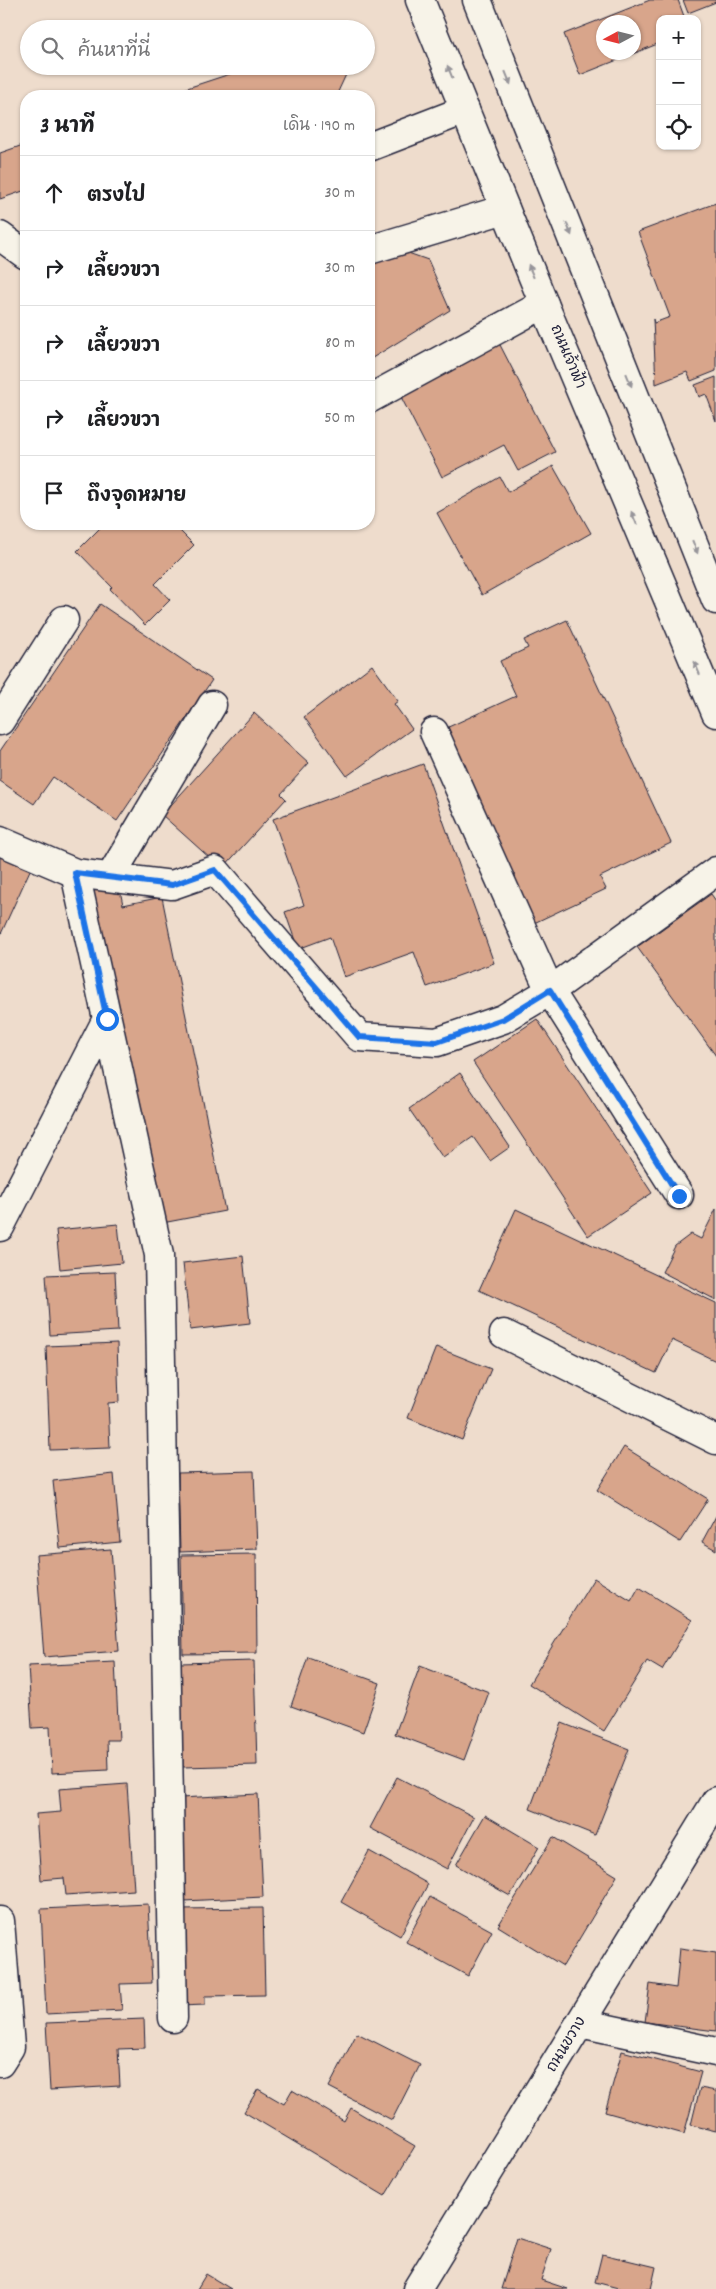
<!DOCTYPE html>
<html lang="th">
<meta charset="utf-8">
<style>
:root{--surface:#fff;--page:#f2f2f2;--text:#202124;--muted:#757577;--line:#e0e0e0}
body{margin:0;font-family:Dekko,"Playpen Sans Thai",sans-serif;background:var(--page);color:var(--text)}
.controls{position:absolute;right:15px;top:15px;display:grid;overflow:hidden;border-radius:10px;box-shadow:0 1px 4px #0004}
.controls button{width:45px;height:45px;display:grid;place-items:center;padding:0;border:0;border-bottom:1px solid var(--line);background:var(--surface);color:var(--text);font:25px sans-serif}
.compass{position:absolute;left:596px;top:15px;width:45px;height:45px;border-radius:50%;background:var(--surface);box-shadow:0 1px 4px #0004;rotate:263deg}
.stop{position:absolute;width:15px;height:15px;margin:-11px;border:4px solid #1a73e8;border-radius:50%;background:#fff}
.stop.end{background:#1a73e8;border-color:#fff;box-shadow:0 1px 5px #0008}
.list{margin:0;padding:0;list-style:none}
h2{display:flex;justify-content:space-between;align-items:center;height:65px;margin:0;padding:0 20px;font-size:21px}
h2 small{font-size:16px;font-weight:400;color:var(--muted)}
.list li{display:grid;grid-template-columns:32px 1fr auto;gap:15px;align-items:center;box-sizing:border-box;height:75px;padding:0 20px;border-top:1px solid var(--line)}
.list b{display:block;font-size:19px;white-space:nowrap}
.list em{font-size:16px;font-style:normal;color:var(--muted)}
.icon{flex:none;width:28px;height:28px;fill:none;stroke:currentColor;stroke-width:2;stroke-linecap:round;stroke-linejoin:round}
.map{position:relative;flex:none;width:716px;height:2289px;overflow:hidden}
.search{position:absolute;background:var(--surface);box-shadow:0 1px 4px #0004;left:20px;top:20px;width:355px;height:55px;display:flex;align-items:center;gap:12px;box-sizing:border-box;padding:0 18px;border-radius:28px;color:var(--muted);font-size:19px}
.panel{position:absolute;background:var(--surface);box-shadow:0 1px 4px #0004;left:20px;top:90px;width:355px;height:440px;border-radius:20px}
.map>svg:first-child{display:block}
.building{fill:#d8a58b;stroke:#22223b;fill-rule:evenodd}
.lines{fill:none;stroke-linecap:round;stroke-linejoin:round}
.minor-casing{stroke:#22223b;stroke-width:31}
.major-casing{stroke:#22223b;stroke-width:31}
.minor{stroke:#f7f3e8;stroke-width:28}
.major{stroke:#f7f3e8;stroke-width:28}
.oneway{fill:#97959a}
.route{stroke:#1a73e8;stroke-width:6}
.labels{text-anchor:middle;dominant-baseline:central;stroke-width:4.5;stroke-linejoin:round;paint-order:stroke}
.street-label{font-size:15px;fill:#22223b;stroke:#f7f3e8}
</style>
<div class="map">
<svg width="716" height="2289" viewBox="0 0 716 2289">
<rect width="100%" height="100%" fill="#eedccc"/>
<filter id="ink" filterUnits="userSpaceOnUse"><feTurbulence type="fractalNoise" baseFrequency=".02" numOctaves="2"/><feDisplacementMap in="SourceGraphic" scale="10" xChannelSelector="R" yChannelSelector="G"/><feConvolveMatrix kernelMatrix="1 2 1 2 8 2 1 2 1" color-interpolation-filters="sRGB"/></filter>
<g filter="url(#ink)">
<path class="building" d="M650 0H678L685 19H660V43L580 75 564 34ZM604 22H634V52H604Z
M683 0H716V2L688 13Z
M254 66H350L336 96H163Z
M26 144V190L0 199V153Z
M716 203V371L691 381 687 372 656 384 653 319 654 323 670 317 638 232Z
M394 248 428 260 450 310 369 360V257Z
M499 343 555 452 518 471 504 445 442 477 400 395Z
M716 377V421L706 394 699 397 695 385Z
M553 466 591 533 482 595 437 513 500 477 508 492Z
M96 524H173L194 545 155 584 170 600 145 625 110 589 112 587 77 551 100 528Z
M100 604 212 680 117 821 53 777 34 804 0 781V751Z
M567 620 671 843 600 877 606 889 534 923 444 729 516 696 500 661 528 648 524 640Z
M372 665 398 701 394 704 412 729 347 776 304 717Z
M254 713 309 763 281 794 286 799 222 869 162 815Z
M423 764 494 963 427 987 414 952 344 977 330 937 298 949 285 912 304 905 273 819Z
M0 854 31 868 0 936Z
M119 885 123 905 162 897 225 1211 157 1224 91 891Z
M711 894 716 901V1056L637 947Z
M537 1019 652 1193 588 1236 473 1062Z
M460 1073 510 1147 490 1161 473 1137 443 1158 409 1109Z
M516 1209 716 1303V1361L672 1340 656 1373 479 1290Z
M716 1209V1300L662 1272 675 1246 691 1234 701 1239Z
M118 1224 122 1263 60 1269 56 1230Z
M243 1256 250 1323 190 1330 183 1263Z
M115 1272 118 1331 50 1335 46 1275Z
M117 1343 119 1402 108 1403 110 1448 50 1450 46 1346Z
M436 1347 491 1369 462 1440 408 1418Z
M624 1447 708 1499 680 1542 597 1490Z
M254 1471 257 1549 180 1552 178 1473Z
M114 1474 120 1542 60 1548 53 1481Z
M716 1516V1550L702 1542Z
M111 1549 119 1651 44 1657 36 1555Z
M256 1554 257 1653 183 1654 181 1555Z
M594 1578 631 1601 639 1587 692 1620 662 1670 647 1661 604 1731 529 1684Z
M308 1657 380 1683 363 1732 291 1706Z
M254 1661 257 1765 183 1767 180 1663Z
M115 1662 119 1740H107L108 1770 52 1773 50 1727 32 1728 28 1666Z
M420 1666 489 1692 464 1760 395 1734Z
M562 1723 629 1749 595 1835 530 1809Z
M397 1777 474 1817 447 1869 370 1828Z
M127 1784 134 1890 66 1895 64 1878 41 1880 36 1814 61 1812 59 1789Z
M258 1794 263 1897 184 1901 180 1798Z
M485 1815 539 1847 510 1896 456 1865Z
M553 1837 617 1876 563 1966 498 1926Z
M369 1851 428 1884 400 1936 341 1902Z
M430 1897 492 1931 468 1976 406 1942Z
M148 1904 152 1983 120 1984 122 2010 46 2014 41 1909Z
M263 1908 265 1995 205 1996V2005L180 2006 178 1909Z
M680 1948 716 1953V2031L645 2022 650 1984 676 1988Z
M144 2019 145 2048 118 2049 120 2086 50 2090 46 2023Z
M357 2033 420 2065 392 2120 329 2087Z
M622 2051 701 2072 684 2134 605 2112Z
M700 2088 716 2091V2131L691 2125Z
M258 2089 284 2104 292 2090 344 2121 351 2108 415 2146 385 2196 244 2112Z
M517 2238 551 2249 541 2280 568 2289H501Z
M602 2254 656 2267 651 2289H622L595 2282Z
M206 2274 231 2289H197Z"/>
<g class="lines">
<g class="minor-casing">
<path id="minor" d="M369 147 465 110
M0 236 26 255
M369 250 505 209
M369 399 544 304
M0 721 64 620
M434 732 550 991 679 1195
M0 841 75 873 172 885 215 870 359 1037 437 1042 503 1019 550 991 716 871
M75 873 159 1255 173 2018
M111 876 212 705
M0 1227 107 1019
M504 1334 716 1440
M0 1921 10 2047 0 2063
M580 2023 716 2052"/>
</g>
<g class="major-casing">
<path id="major" d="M420 0 544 304 716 713
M477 0 716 600
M417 2289 716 1801"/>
</g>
<use href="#minor" class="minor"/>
<use href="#major" class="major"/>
</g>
<defs><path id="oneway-solid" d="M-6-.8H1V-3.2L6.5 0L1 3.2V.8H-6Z" transform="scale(1.25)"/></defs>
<g class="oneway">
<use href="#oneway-solid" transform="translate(450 72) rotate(-112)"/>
<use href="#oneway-solid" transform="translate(508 78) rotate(68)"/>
<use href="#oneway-solid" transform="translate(569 229) rotate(68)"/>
<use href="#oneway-solid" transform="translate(531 271) rotate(-112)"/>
<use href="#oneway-solid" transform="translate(629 380) rotate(68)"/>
<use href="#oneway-solid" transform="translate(634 518) rotate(-113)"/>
<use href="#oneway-solid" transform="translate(695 547) rotate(68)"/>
<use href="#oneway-solid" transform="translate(697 668) rotate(-113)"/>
</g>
</g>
<g class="lines" filter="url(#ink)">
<path class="route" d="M107 1019 75 873 172 885 215 870 359 1037 437 1042 503 1019 550 990 679 1196"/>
</g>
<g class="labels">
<g class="street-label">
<text transform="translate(567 357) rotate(67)">ถนนเจ้าฟ้า</text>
<text transform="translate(567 2045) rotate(-59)">ถนนขวาง</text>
</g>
</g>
</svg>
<div class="controls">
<button>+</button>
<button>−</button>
<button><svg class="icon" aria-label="locate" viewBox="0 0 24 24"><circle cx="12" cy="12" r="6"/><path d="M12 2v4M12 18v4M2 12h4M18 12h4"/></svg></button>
</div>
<svg class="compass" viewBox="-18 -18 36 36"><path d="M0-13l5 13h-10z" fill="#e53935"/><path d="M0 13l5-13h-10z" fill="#757577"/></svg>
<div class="stop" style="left:107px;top:1019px"></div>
<div class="stop end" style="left:679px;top:1196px"></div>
<div class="search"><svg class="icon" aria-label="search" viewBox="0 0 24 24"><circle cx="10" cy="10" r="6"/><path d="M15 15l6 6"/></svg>ค้นหาที่นี่</div>
<section class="panel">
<h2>3 นาที<small>เดิน · 190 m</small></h2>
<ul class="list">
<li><svg class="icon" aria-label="ahead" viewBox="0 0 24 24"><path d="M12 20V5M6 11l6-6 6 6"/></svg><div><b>ตรงไป</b></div><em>30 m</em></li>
<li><svg class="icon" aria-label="right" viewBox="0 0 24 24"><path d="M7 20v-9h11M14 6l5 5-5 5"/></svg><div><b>เลี้ยวขวา</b></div><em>30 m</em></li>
<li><svg class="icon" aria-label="right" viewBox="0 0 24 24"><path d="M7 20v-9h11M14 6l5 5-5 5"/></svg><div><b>เลี้ยวขวา</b></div><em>80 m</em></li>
<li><svg class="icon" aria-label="right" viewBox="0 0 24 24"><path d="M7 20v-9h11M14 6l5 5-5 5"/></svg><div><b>เลี้ยวขวา</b></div><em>50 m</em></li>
<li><svg class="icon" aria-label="arrive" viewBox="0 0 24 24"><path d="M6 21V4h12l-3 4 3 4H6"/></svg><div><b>ถึงจุดหมาย</b></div></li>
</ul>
</section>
</div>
